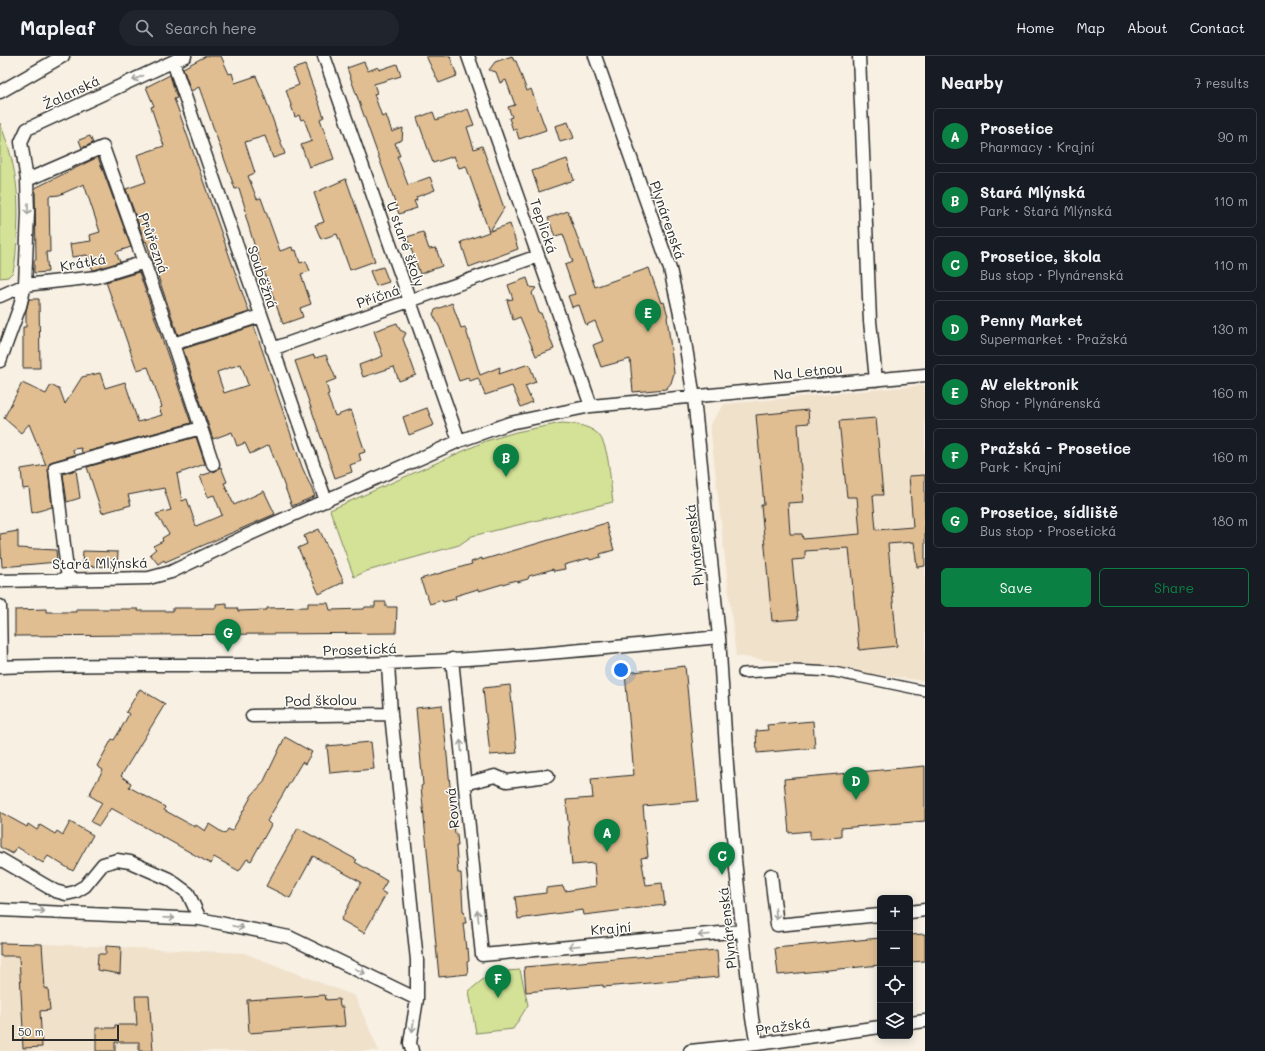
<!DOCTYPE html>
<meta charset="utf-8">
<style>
:root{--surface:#171b24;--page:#20242c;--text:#f1f3f6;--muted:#9ea1a6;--line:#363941;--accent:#0b8043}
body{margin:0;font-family:Mali,sans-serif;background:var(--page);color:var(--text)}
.controls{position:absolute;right:12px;bottom:12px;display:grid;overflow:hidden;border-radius:6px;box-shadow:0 2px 10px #0003}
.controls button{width:36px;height:36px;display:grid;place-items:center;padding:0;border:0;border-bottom:1px solid var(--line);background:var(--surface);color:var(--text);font:20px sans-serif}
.scale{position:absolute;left:12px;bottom:10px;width:107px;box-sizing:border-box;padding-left:4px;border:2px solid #2b2b2b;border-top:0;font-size:11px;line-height:14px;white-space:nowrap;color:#2b2b2b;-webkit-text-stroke:3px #fdfcf7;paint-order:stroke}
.you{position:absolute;left:621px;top:614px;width:14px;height:14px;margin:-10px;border:3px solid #fff;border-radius:50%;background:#1a73e8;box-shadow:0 0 0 6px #1a73e833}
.badge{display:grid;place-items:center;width:26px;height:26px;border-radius:50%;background:var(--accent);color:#fff;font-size:13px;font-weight:700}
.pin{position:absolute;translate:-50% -33px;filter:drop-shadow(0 1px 2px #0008)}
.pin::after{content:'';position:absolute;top:21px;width:14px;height:12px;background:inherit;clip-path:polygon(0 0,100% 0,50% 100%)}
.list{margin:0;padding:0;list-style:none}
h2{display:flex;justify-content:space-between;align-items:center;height:52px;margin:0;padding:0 16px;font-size:17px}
h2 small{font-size:13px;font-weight:400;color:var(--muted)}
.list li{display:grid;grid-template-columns:26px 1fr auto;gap:12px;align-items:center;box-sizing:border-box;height:56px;margin:0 8px 8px;padding:0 8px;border:1px solid var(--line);border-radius:6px}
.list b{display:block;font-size:15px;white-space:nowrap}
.list p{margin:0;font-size:13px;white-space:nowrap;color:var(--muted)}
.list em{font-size:13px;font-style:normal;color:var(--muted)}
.actions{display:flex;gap:8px;padding:12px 16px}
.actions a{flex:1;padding:9px 0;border:1px solid var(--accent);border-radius:6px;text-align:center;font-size:14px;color:var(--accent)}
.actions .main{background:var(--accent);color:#fff}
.icon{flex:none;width:22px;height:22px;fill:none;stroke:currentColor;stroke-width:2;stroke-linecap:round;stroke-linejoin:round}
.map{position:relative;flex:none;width:925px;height:995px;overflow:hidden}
header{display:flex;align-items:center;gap:24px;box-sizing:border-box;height:56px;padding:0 20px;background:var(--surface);border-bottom:1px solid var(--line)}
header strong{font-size:19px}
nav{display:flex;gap:22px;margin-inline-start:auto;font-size:14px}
.search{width:280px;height:36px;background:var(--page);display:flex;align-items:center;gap:10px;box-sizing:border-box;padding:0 14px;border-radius:22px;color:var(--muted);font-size:15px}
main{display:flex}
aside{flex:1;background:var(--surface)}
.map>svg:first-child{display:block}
.built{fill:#f0e1cb}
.green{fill:#d3e296;stroke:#7f8660}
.building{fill:#e0be92;stroke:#2b2b2b;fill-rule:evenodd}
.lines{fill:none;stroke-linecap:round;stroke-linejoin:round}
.pedestrian-casing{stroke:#2b2b2b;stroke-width:12}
.minor-casing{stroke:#2b2b2b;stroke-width:15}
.pedestrian{stroke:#fdfcf7;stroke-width:9}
.minor{stroke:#fdfcf7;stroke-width:12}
.oneway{stroke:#9e9e9b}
.labels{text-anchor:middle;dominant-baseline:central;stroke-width:3;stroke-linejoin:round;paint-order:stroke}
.street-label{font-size:14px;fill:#2b2b2b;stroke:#fdfcf7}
</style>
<header>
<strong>Mapleaf</strong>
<div class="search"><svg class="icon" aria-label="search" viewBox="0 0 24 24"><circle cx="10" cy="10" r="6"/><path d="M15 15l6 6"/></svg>Search here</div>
<nav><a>Home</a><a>Map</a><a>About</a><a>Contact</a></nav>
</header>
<main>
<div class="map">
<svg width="925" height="995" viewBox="0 0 925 995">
<rect width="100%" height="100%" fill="#f7f0e3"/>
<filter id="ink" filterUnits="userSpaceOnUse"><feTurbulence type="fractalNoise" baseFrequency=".025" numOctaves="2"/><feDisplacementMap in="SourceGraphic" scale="8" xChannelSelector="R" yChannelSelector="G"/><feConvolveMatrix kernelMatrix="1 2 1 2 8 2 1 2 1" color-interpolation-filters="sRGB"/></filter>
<g filter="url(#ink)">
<path class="built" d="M925 329V625L736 600 710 369 724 348Z
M0 886 244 897 355 940 379 995H0Z"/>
<path class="green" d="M0 67C16 109 20 137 17 182 16 193 16 205 13 216L8 221 0 222Z
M562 367C574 368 587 369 597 377 610 388 610 429 613 446L472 480 459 489 367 515 354 521 330 454 486 385 516 376Z
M520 914 528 949 513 973 476 977 469 935 492 916Z"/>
<path class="building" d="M206 0H221L229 18 232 17 235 27 256 20 263 36 285 98 273 102 265 80 245 86 255 117 248 120 257 143 261 142 280 195 292 191 293 195 296 194 300 207 306 205 310 215 301 218 311 248 300 252 303 261 283 268 254 188 245 158H247L239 132 235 133 199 31 191 35 183 12Z
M426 0H450L457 20 439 27Z
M512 0 514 5H516L527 35 531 33 546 74 519 83 516 73 513 74 509 62 512 61 508 51 515 49 506 24 500 27 496 16 489 14 495 6Z
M364 6 368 15 378 11 379 14 397 8 401 20 374 28 377 37 374 38 382 61 386 59 392 76 403 72 402 84 395 87 400 100H397L408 129 430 121 435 134 416 141 417 144 414 145 417 152 399 158 347 12Z
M305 9 324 61 320 63 334 103 309 111 301 89 312 85 304 63 301 64 299 59 295 61 286 34 299 29 293 13Z
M170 19 177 42 174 43 178 53 249 256 178 279 146 185 145 186 126 133 146 126 137 99 164 90 151 51 154 50 146 31Z
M468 53 474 69 467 71 474 93 482 90 504 152 490 175 510 168 518 193 469 211 461 186 489 176 478 144 466 110 459 112 454 100 433 107 417 62 433 56 436 64Z
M568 66 574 82 560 86 555 70Z
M90 80 93 87 82 92 79 84Z
M98 101 131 191 116 196 120 206 94 214H93L87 199 72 201 70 188 91 185 90 179 100 176 84 128 59 139 49 140 50 196H46L48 216 34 217V204H36L35 132Z
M567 103 574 124 539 136 532 115Z
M346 123 375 205 350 214 337 178 321 183 315 169 324 166 314 137Z
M568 155 595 231 649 212 661 247 664 246 668 260 667 261 674 317 671 327 666 333 633 336 630 303 601 311 593 289 603 285 595 265 586 269 579 249 572 251 568 240 575 238 565 209 573 206 563 178 555 180 548 162Z
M423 176 429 193 436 192 442 210 420 218 407 181Z
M383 211 389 226 376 230 370 215Z
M139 216 191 367 82 397 81 392 73 393 74 399 50 406 48 413 52 451 32 457 29 432 23 433 21 413 46 409 29 368 21 377 4 362 22 327 46 338 51 329 60 334 65 348 82 321 100 317 105 332 125 326 138 366 162 359 159 352 162 351 148 311 137 314 106 226Z
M527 222 530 231 536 232 532 237 539 257H541L554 293 536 300 520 261 513 264 507 244 513 243 508 229Z
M29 243H39L40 312H23V271H26V255Z
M452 247 461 272 465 271 480 319 500 311 499 318 529 308 536 326 525 330 532 346 521 351 512 330 485 339 478 322 470 325 468 322 459 325 440 272 433 258 435 254Z
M397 267 400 274 406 277 403 283 416 319 399 325 394 311 363 321 359 309 383 300 374 275Z
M254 270 302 411 315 440 292 450 269 389 250 398 245 387 237 390 232 376 213 383 183 293ZM241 308 248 329 224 337 217 316Z
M314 299 315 302 326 299 336 323 326 327 329 338 327 339 335 360 351 354 365 396 359 398 361 405 350 409 352 416 335 422 295 305Z
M427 352 434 369 409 379 403 361Z
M808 354 809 367 798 368 803 446 788 447 790 478H802L803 483 860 478 857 441H847L839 365 876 362 883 439H873L876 474 913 471 909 420 925 419V510L917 511 914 486 888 488 897 590 859 594 849 492 805 495V503L792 504 798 563 772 565 761 449H764L756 359Z
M196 381 205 408 177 418 182 445 187 443 196 470 222 459 214 439 208 441 200 420 216 415 221 411 227 426 224 427 234 449 264 435 275 458 165 506 164 504 158 508 150 498 156 493 153 490 163 485 162 482 169 478 156 458 171 454 164 432 128 439 131 449 102 457 87 411Z
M76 414 80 442 67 446 63 418Z
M606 467 614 494 600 498 601 501 590 504 589 502 564 509 565 513 554 515 553 513 529 520 528 523 517 526 516 524 479 535 478 533 455 540 456 543 443 546 442 544 430 548 420 523 472 508 471 506 482 502V504Z
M319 473 344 526 319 538 298 492 307 488 304 480Z
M18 475V492L56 494 57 506 2 511 0 478Z
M83 495 118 496 117 511 82 510Z
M375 546H386V551H397L396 577 15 580V554L46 553V556H76V553H138V555H173V552H216V548L227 547V552H237L238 555 267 554V552L308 551V547H328L330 554 364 553 365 551H375Z
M685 610 698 745 643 750 648 801 641 802 646 829 662 827 665 849 584 859 583 854 518 863 515 841 546 837V832L563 830 565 835 596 830 594 807 572 809 566 744 593 742 591 723 634 719 625 617Z
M510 629 517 697 490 699 483 632Z
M140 633 165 648 121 720 131 727 129 731 165 751 164 754 195 771 196 769 205 775 209 768 225 778 228 773 232 775 252 739 263 727 285 681 312 696 305 708 302 706 267 765 271 769 251 805 247 803 239 815 214 801 211 808 111 752 99 770 91 766 102 747 89 739 103 714 97 710 112 683 114 684 122 671 129 658 126 656Z
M442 649 451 740H453L455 751 452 752 455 778H457L458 790H456L458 817H461L463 855H464L466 867H463L466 893 468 892 469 905 467 906 468 918 439 921 421 730 423 729 416 652Z
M813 665 815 692 757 697 756 675 768 674 767 669Z
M371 686 374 713 330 717 327 690Z
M925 710V765L841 772V781L810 783V775L789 777 784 723Z
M0 756 27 771 28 768 37 774 40 769 55 778 57 775 63 779 70 766 93 779 73 815 48 800 43 807 17 791 13 798 0 791Z
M298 772 357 804 355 806 387 825 381 835 386 838 364 877 341 864 361 826 313 800 290 842 266 830Z
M925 878V905L910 906V879Z
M880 882V909L778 919 775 892Z
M0 887 42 888 45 933 48 932 50 954 40 955 42 991 23 992 22 973H23L19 900H0Z
M106 890 121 891 120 918 97 914 98 898H106Z
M717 894 719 921 603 931V929L526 936 524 911Z
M325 939 326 944 339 943 340 951H343L345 970 249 977 247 944Z
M135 940H149L153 995H139V986H115V995H96V972H115V969H137Z"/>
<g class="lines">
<g class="pedestrian-casing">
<path id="pedestrian" d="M743 617 793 614 834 616 925 635"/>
</g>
<g class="minor-casing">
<path id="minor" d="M324 0 459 385
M468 0 591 350
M595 0 670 213 682 267 694 342 719 581 727 709 735 804 752 962 757 988
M859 0 870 265 876 324
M173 6 326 445
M0 36 63 0
M27 124 103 91 173 288 213 408
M0 240 25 229 96 221 145 206
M173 288 261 260
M272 293 538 200
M0 305 20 250 25 229 28 157 27 124 21 86 27 73 185 0
M68 523 55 412 201 372
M0 525 149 522 171 516 248 479 459 385 510 367 591 350 925 319
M0 550 1 611
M452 603 482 899 742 875
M388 607 391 658 417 904V943
M0 611C129 606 258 612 387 607 498 603 609 592 719 581
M252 660 391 658
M465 728 495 720 507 725 548 720
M0 803 55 835 66 838 75 836 85 830 103 808 117 804 130 806 169 823 188 837 200 863
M771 819 777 869 880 859
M0 854 200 863 289 881 417 943 410 987 412 995
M910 856 925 854
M910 967 925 965
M690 995 757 988 880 971"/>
</g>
<use href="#pedestrian" class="pedestrian"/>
<use href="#minor" class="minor"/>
</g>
<defs><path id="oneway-shaft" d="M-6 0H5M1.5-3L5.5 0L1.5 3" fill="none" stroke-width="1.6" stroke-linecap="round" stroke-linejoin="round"/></defs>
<g class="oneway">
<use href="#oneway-shaft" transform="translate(138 22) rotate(155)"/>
<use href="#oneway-shaft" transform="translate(28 153) rotate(90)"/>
<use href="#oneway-shaft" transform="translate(461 690) rotate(-96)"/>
<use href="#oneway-shaft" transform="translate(39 855) rotate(3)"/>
<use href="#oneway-shaft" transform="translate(776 858) rotate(83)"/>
<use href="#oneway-shaft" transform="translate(478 860) rotate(-96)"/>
<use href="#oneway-shaft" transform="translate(169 862) rotate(2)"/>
<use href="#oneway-shaft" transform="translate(238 871) rotate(12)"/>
<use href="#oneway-shaft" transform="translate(704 879) rotate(175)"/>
<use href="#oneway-shaft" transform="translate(574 890) rotate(175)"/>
<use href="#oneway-shaft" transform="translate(360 915) rotate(26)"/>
<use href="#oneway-shaft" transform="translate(413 970) rotate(98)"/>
</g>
</g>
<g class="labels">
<g class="street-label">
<text transform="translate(71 36) rotate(-25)">Žalanská</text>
<text transform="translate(668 164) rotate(71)">Plynárenská</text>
<text transform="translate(544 170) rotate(71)">Teplická</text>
<text transform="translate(154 187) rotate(70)">Průřezná</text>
<text transform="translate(406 188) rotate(71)">U staré školy</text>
<text transform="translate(83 206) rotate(-10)">Krátká</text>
<text transform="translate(263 221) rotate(71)">Souběžná</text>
<text transform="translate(378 240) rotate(-19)">Příčná</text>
<text transform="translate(808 315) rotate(-6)">Na Letnou</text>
<text transform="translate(694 489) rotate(-96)">Plynárenská</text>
<text transform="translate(100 507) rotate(-1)">Stará Mlýnská</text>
<text transform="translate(360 593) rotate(-2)">Prosetická</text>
<text transform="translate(321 644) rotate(-1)">Pod školou</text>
<text transform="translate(452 752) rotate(-96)">Rovná</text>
<text transform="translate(611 872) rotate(-5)">Krajní</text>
<text transform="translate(727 872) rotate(-96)">Plynárenská</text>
<text transform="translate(783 970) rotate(-8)">Pražská</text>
</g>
</g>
</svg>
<div class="controls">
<button>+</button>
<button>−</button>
<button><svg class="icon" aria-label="locate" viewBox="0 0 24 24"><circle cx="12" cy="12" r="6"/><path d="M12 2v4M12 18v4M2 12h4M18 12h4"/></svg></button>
<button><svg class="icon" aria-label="layers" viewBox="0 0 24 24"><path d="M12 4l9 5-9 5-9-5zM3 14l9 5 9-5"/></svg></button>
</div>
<div class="scale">50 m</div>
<div class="you"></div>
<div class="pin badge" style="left:607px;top:796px">A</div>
<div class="pin badge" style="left:506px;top:421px">B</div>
<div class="pin badge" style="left:722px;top:819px">C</div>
<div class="pin badge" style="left:856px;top:744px">D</div>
<div class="pin badge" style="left:648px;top:276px">E</div>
<div class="pin badge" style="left:498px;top:942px">F</div>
<div class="pin badge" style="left:228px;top:596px">G</div>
</div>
<aside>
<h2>Nearby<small>7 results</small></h2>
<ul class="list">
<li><span class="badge">A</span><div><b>Prosetice</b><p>Pharmacy · Krajní</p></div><em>90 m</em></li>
<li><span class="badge">B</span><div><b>Stará Mlýnská</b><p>Park · Stará Mlýnská</p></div><em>110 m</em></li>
<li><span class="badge">C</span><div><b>Prosetice, škola</b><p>Bus stop · Plynárenská</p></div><em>110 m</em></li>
<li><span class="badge">D</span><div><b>Penny Market</b><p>Supermarket · Pražská</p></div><em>130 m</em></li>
<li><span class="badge">E</span><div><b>AV elektronik</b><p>Shop · Plynárenská</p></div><em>160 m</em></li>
<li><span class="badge">F</span><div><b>Pražská - Prosetice</b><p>Park · Krajní</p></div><em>160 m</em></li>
<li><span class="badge">G</span><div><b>Prosetice, sídliště</b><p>Bus stop · Prosetická</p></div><em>180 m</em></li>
</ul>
<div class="actions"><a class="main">Save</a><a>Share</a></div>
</aside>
</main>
